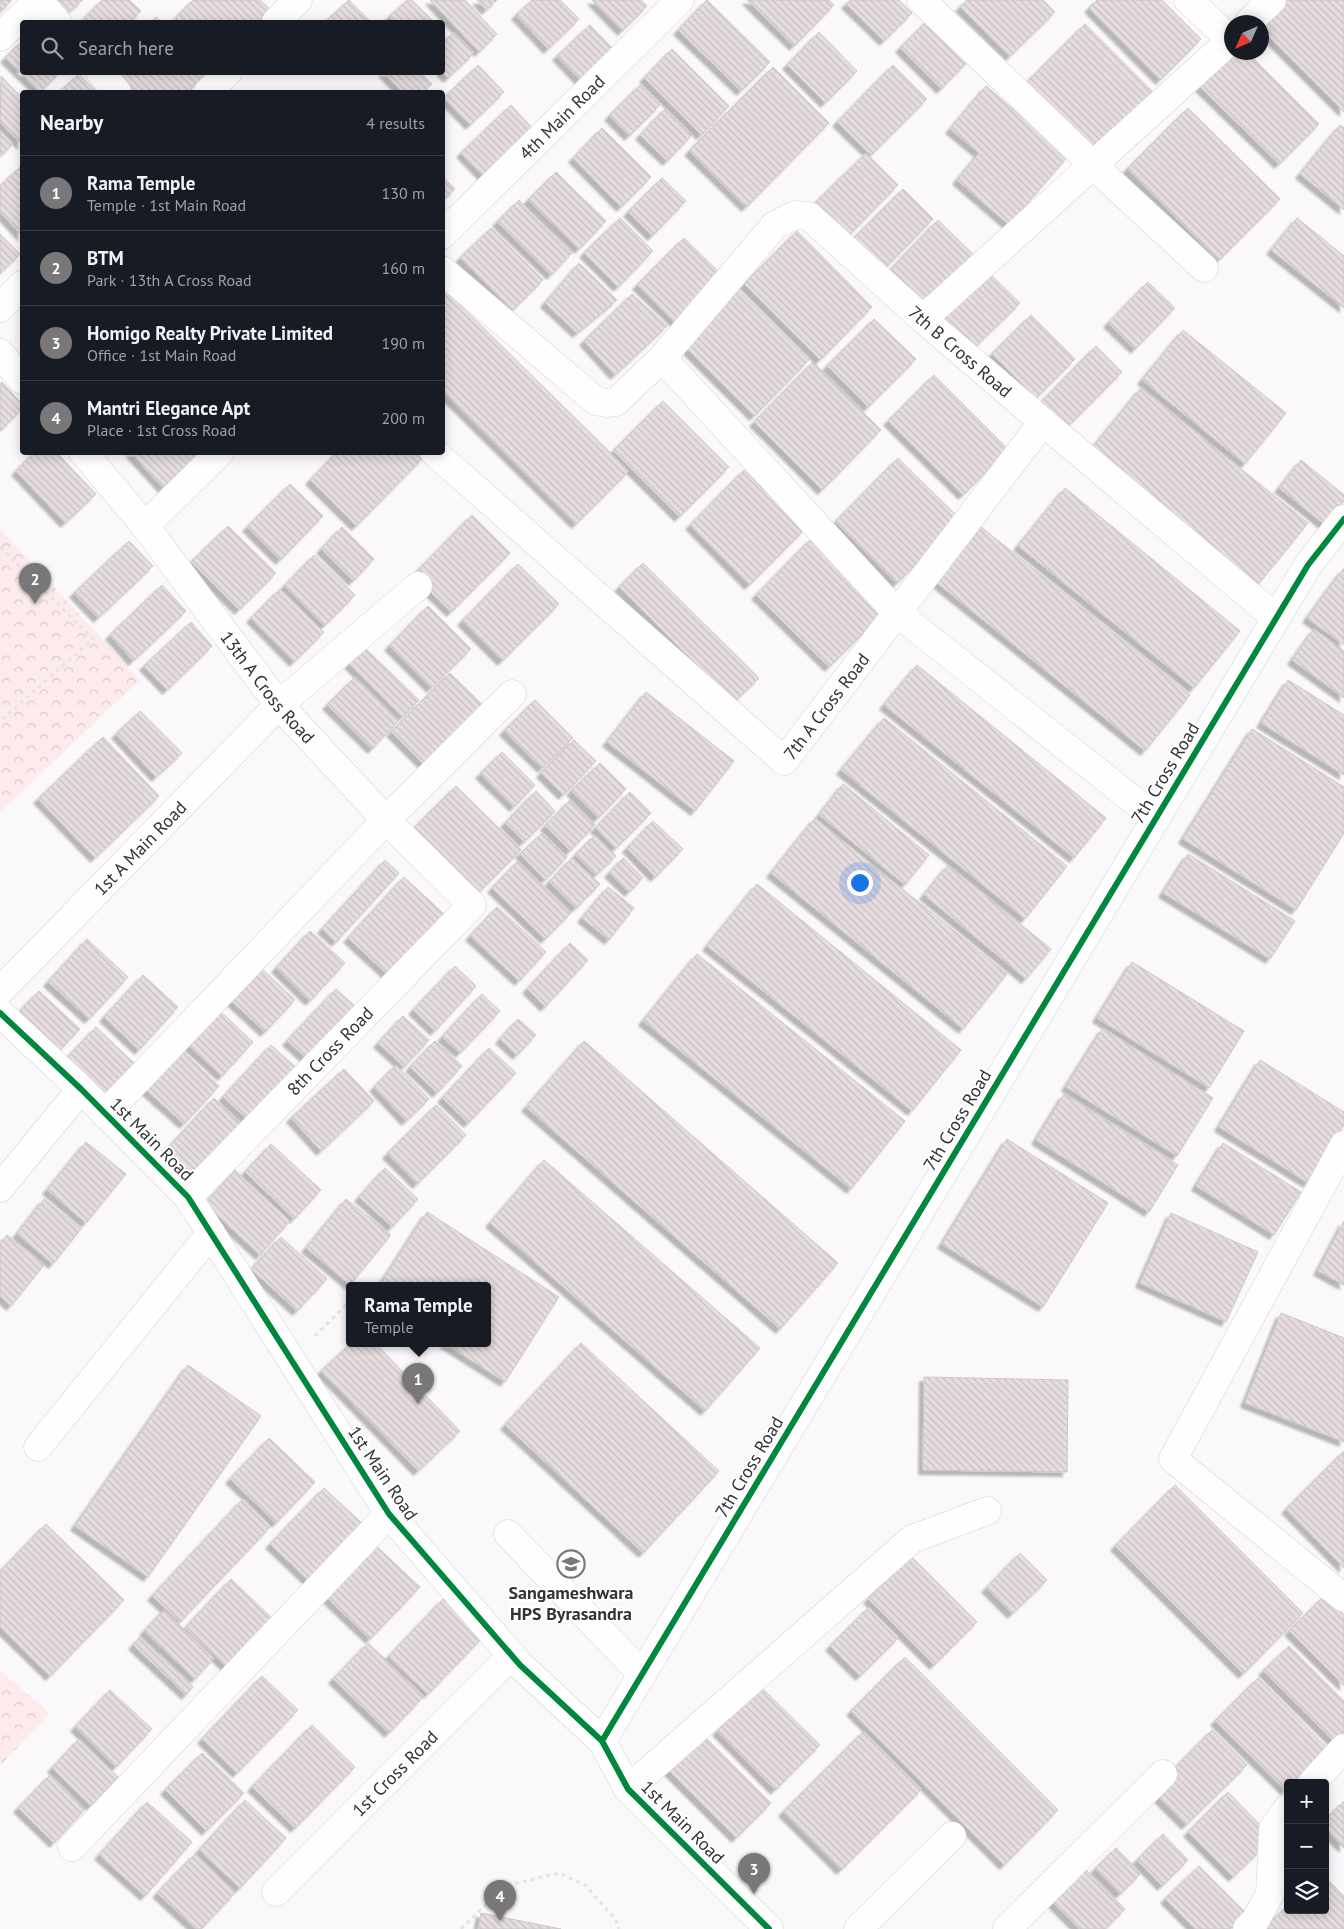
<!DOCTYPE html>
<meta charset="utf-8">
<style>
:root{--surface:#171b24;--page:#242831;--text:#f1f3f6;--muted:#9ea1a6;--line:#363941;--accent:#797779}
body{margin:0;font-family:"PT Sans",sans-serif;background:var(--page);color:var(--text)}
.controls{position:absolute;right:15px;bottom:15px;display:grid;overflow:hidden;border-radius:5px;box-shadow:0 2px 12px #0003}
.controls button{width:45px;height:45px;display:grid;place-items:center;padding:0;border:0;border-bottom:1px solid var(--line);background:var(--surface);color:var(--text);font:25px sans-serif}
.compass{position:absolute;left:1224px;top:15px;width:45px;height:45px;border-radius:50%;background:var(--surface);box-shadow:0 2px 12px #0003;rotate:225deg}
.you{position:absolute;left:859px;top:882px;width:18px;height:18px;margin:-12px;border:4px solid #fff;border-radius:50%;background:#1a73e8;box-shadow:0 0 0 8px #1a73e833}
.badge{display:grid;place-items:center;width:32px;height:32px;border-radius:50%;background:var(--accent);color:#fff;font-size:16px;font-weight:700}
.pin{position:absolute;translate:-50% -41px;filter:drop-shadow(0 1px 2px #0008)}
.pin::after{content:'';position:absolute;top:26px;width:18px;height:15px;background:inherit;clip-path:polygon(0 0,100% 0,50% 100%)}
.popup{position:absolute;left:346px;top:1282px;width:145px;height:65px;box-sizing:border-box;display:grid;place-content:center;border-radius:5px;background:var(--surface);filter:drop-shadow(0 1px 4px #0005);font-size:16px;white-space:nowrap;color:var(--muted)}
.popup b{font-size:19px;color:var(--text)}
.popup::after{content:'';position:absolute;left:50%;top:100%;margin-left:-10px;border:10px solid transparent;border-top-color:var(--surface)}
.list{margin:0;padding:0;list-style:none}
h2{display:flex;justify-content:space-between;align-items:center;height:65px;margin:0;padding:0 20px;font-size:21px}
h2 small{font-size:16px;font-weight:400;color:var(--muted)}
.list li{display:grid;grid-template-columns:32px 1fr auto;gap:15px;align-items:center;box-sizing:border-box;height:75px;padding:0 20px;border-top:1px solid var(--line)}
.list b{display:block;font-size:19px;white-space:nowrap}
.list p{margin:0;font-size:16px;white-space:nowrap;color:var(--muted)}
.list em{font-size:16px;font-style:normal;color:var(--muted)}
.icon{flex:none;width:28px;height:28px;fill:none;stroke:currentColor;stroke-width:2;stroke-linecap:round;stroke-linejoin:round}
.map{position:relative;flex:none;width:1344px;height:1929px;overflow:hidden}
.search{position:absolute;background:var(--surface);box-shadow:0 2px 12px #0003;left:20px;top:20px;width:425px;height:55px;display:flex;align-items:center;gap:12px;box-sizing:border-box;padding:0 18px;border-radius:5px;color:var(--muted);font-size:19px}
.panel{position:absolute;background:var(--surface);box-shadow:0 2px 12px #0003;left:20px;top:90px;width:425px;height:365px;border-radius:5px}
.map>svg:first-child{display:block}
.park{fill:url(#park-crowns)}
.building{fill:url(#building-back-hatch);stroke:#cac8c9;filter:url(#shadow)}
.lines{fill:none;stroke-linecap:round;stroke-linejoin:round}
.minor-casing{stroke:#d4d2d4;stroke-width:29}
.path{stroke:#e4e4e4;stroke-width:3;stroke-dasharray:4 4;stroke-linecap:butt}
.minor{stroke:#fefefe;stroke-width:28}
.cycleway-casing{stroke:#fff;stroke-width:9}
.cycleway{stroke:#00873e;stroke-width:6}
.labels{text-anchor:middle;dominant-baseline:central;stroke-width:4;stroke-linejoin:round;paint-order:stroke}
.street-label{font-size:18px;fill:#333234;stroke:#fff}
.poi-label{font-size:18px;font-weight:bold;fill:#333234;stroke:#fff}
</style>
<div class="map">
<svg width="1344" height="1929" viewBox="0 0 1344 1929">
<defs>
<pattern id="park-crowns" width="20" height="18" patternUnits="userSpaceOnUse" patternTransform="scale(1.25)"><rect width="20" height="18" fill="#fcebea"/><path d="M2 6a3 3 0 1 1 6 0M12 15a3 3 0 1 1 6 0" fill="none" stroke="#d8cac9"/></pattern>
<pattern id="building-back-hatch" width="6" height="6" patternUnits="userSpaceOnUse" patternTransform="scale(1.25)"><rect width="6" height="6" fill="#e7dde1"/><path d="M-1 5l2 2M0 0l6 6M5-1l2 2" fill="none" stroke="#c7bec2"/></pattern>
<filter id="shadow"><feDropShadow dx="-4.5" dy="4.5" stdDeviation="1" flood-color="#0004"/></filter>
</defs>
<rect width="100%" height="100%" fill="#faf8fa"/>
<path class="park" d="M0 529 140 680 0 812Z
M0 1671 50 1713 0 1766Z"/>
<path class="building" d="M0 0H12L0 12Z
M51 0H83L63 16Z
M102 0H129L141 11 130 22H81Z
M193 0H260L270 9 258 22H172Z
M349 0 371 22H325Z
M407 0H412L434 22H394L389 17Z
M430 0H465L497 34 479 52Z
M477 0H497L486 10Z
M532 0H560L579 19 548 49 516 15Z
M592 0H641L647 6 622 31Z
M707 0 770 62 741 91 678 30Z
M747 0H829L834 5 794 46Z
M850 0H899L912 13 884 41 846 4Z
M967 0H1043L1055 12 1010 56 960 7Z
M1097 0H1162L1201 39 1160 80 1089 8Z
M1287 0H1344V112L1262 30V26Z
M156 17 162 22H151Z
M930 18 971 58 941 89 900 48Z
M1085 24 1153 92 1093 153 1024 85Z
M590 25 613 49 580 80 557 56Z
M454 32 474 53 448 78 442 72V43Z
M819 32 857 71 825 103 787 65Z
M22 41V72H60L40 92 5 58Z
M672 49 729 106 701 135 644 78Z
M1233 52H1247L1319 124 1279 164 1200 87Z
M478 65 504 92 470 125 444 98Z
M893 65 927 99 871 155 837 122Z
M773 67 829 123 746 207 689 151Z
M111 72H207L188 92H133Z
M383 72H420L432 84 423 92H402Z
M79 74 97 92H59Z
M1 76 22 98V145L0 122Z
M640 85 660 105 629 136 609 116Z
M986 86 1068 156 1009 225 957 180 979 153 950 129Z
M511 105 536 132 486 179 461 153Z
M666 108 692 135 667 161 640 135Z
M1188 108 1280 199 1219 260 1127 169Z
M1340 125 1344 128V210L1300 174Z
M602 128 651 177 621 207 573 158Z
M0 130 13 144 0 156Z
M866 153 898 185 844 240 811 207Z
M20 167 22 170V236L0 212V186Z
M556 172 606 221 579 249 528 200Z
M442 176 455 189 442 200Z
M662 178 686 201 652 236 628 212Z
M903 189 933 219 883 270 852 240Z
M519 200 572 253 551 275 497 222Z
M620 218 653 251 618 287 584 253Z
M1297 218 1344 256V308L1271 250Z
M938 220 978 259 926 310 888 272Z
M491 228 543 280 513 310 460 258Z
M797 231 872 307 820 360 744 284Z
M0 234 20 254 0 273Z
M684 238 726 279 679 326 637 285Z
M579 263 617 300 577 333 545 303Z
M989 273 1020 303 975 347 945 318Z
M1148 282 1175 308 1135 349 1108 323Z
M442 287 629 471 576 524 442 391Z
M738 290 809 360 754 416 683 345Z
M632 294 667 326 615 375 584 341Z
M1031 315 1075 359 1036 398 992 354Z
M874 319 916 359 868 407 827 366Z
M1183 330 1286 413 1245 464 1142 380Z
M1096 346 1122 372 1066 428 1040 403Z
M813 362 881 430 822 490 754 422Z
M934 375 1008 449 963 495 888 421Z
M2 382 22 404V409L0 431V384Z
M1141 388 1308 523 1252 592 1085 457Z
M663 401 729 467 679 517 613 451Z
M35 452H56L96 494 65 523 16 471Z
M130 452H200L163 488Z
M337 452H417L423 458 356 526 310 480Z
M898 458 960 519 897 583 835 522Z
M1301 460 1344 495V501L1325 525 1279 488Z
M744 470 804 530 749 585 690 525Z
M290 484 323 516 280 560 247 527Z
M1065 488 1240 631 1194 688 1018 546Z
M472 515 510 553 451 612 413 575Z
M975 522 1190 695 1145 751 931 578Z
M228 526 276 573 239 610 191 562Z
M342 527 374 559 353 581 321 549Z
M812 538 885 611 829 667 756 595Z
M129 541 153 566 98 618 74 593Z
M314 555 355 595 324 626 284 586Z
M643 563 759 678 734 702 619 587Z
M518 564 559 604 502 661 462 621Z
M1344 568V645L1307 618Z
M162 585 186 611 133 661 110 635Z
M280 589 324 632 294 662 251 618Z
M428 606 471 649 431 688 389 646Z
M191 622 212 646 167 690 144 666Z
M1314 629 1344 651V698L1292 660Z
M365 648 419 700 402 717 349 664Z
M917 665 1106 818 1074 858 884 705Z
M450 673 486 708 426 767 391 732Z
M355 677 399 720 372 749 327 705Z
M1288 680 1344 715V775L1261 723Z
M646 692 734 761 695 811 607 742Z
M535 700 573 738 542 768 504 731Z
M140 711 182 753 156 777 116 734Z
M884 718 1067 866 1025 919 841 770Z
M1252 729 1344 787V833L1296 910 1183 839Z
M103 737 159 796 95 858 38 799Z
M574 740 596 761 563 795 541 773Z
M502 752 535 785 514 807 480 774Z
M600 763 626 789 598 818 571 791Z
M843 784 929 855 905 885 819 815Z
M456 786 521 850 479 892 414 828Z
M536 791 555 811 524 842 505 823Z
M630 792 651 813 616 848 595 828Z
M570 800 595 825 570 851 545 826Z
M815 818 1007 974 963 1029 771 873Z
M653 821 683 849 655 877 627 848Z
M542 833 567 857 545 880 520 854Z
M595 835 616 856 596 875 575 855Z
M1188 854 1295 921 1270 959 1163 893Z
M572 858 600 884 576 908 549 882Z
M623 858 643 878 629 892 609 873Z
M385 860 399 873 336 942 322 929Z
M518 861 571 913 545 939 492 888Z
M948 865 1051 949 1026 979 924 895Z
M404 877 445 915 389 976 348 938Z
M757 884 961 1050 912 1111 707 946Z
M608 887 634 908 609 940 582 918Z
M497 907 546 952 519 981 470 936Z
M310 931 345 963 310 1001 276 968Z
M87 939 128 977 89 1019 48 982Z
M570 943 588 960 545 1007 527 989Z
M697 954 905 1121 851 1189 643 1021Z
M1132 962 1244 1031 1209 1088 1097 1018Z
M257 964 295 1000 265 1032 227 997Z
M455 966 476 986 435 1031 413 1010Z
M143 975 178 1007 139 1050 104 1017Z
M336 989 357 1008 308 1060 287 1041Z
M39 991 80 1029 56 1054 15 1016Z
M482 994 500 1011 460 1053 442 1037Z
M220 1011 253 1042 222 1076 188 1045Z
M403 1016 429 1040 404 1067 378 1043Z
M518 1019 536 1035 517 1055 500 1039Z
M96 1027 134 1063 102 1097 63 1062Z
M1103 1028 1213 1098 1177 1156 1066 1087Z
M435 1041 462 1066 437 1093 410 1067Z
M584 1041 838 1263 780 1329 526 1107Z
M271 1045 301 1072 252 1124 223 1097Z
M489 1048 516 1073 468 1123 442 1098Z
M181 1050 219 1086 184 1124 145 1089Z
M1260 1060 1344 1112V1125L1308 1183 1219 1127Z
M396 1065 429 1099 406 1121 374 1087Z
M344 1069 374 1101 321 1151 291 1118Z
M1064 1094 1178 1165 1149 1212 1036 1140Z
M214 1098 242 1125 193 1178 164 1152Z
M436 1105 466 1135 417 1184 387 1154Z
M1007 1139 1108 1203 1043 1307 942 1244Z
M86 1142 126 1174 86 1223 47 1190Z
M1223 1143 1301 1192 1274 1235 1196 1186Z
M271 1144 321 1190 294 1219 245 1172Z
M544 1160 760 1348 705 1411 490 1223Z
M385 1168 418 1199 392 1227 359 1197Z
M235 1170 290 1221 260 1255 205 1204Z
M44 1199 81 1229 53 1264 17 1234Z
M346 1199 391 1235 350 1285 306 1248Z
M427 1212 559 1297 505 1382 444 1343H487V1285H380Z
M1171 1213 1258 1252 1226 1322 1140 1283Z
M1344 1221V1285L1318 1271Z
M7 1235 44 1265 11 1306 0 1296V1244Z
M281 1237 327 1279 297 1311 251 1269Z
M1281 1313 1344 1338V1442L1245 1403Z
M351 1343H375L460 1431 418 1471 321 1371Z
M581 1343 719 1471 643 1553 505 1425Z
M188 1365 261 1416 148 1577 75 1526Z
M924 1377 1068 1380 1067 1472 923 1470Z
M269 1438 315 1482 276 1523 230 1479Z
M1344 1451V1568L1286 1509Z
M1175 1485 1303 1613 1243 1674 1115 1546Z
M324 1488 364 1525 309 1581 270 1544Z
M243 1499 271 1526 180 1622 152 1596Z
M46 1524 124 1600 50 1676 0 1627V1571Z
M373 1543 420 1587 370 1639 324 1595Z
M1020 1553 1047 1580 1012 1614 986 1588Z
M911 1556 977 1622 934 1665 868 1599Z
M231 1579 273 1619 227 1667 185 1628Z
M1324 1596 1344 1615V1686L1289 1631Z
M443 1599 483 1637 428 1694 388 1657Z
M869 1607 899 1637 860 1676 830 1646Z
M164 1610 214 1658 195 1679 144 1631Z
M140 1637 193 1687 186 1695 133 1645Z
M368 1643 424 1696 389 1733 333 1679Z
M1289 1646 1344 1701V1735L1335 1743 1263 1671Z
M905 1657 1058 1810 1004 1865 851 1711Z
M262 1676 298 1710 237 1773 202 1739Z
M1258 1678 1327 1748 1293 1783H1288V1788L1285 1790 1215 1721Z
M761 1687 820 1745 775 1790 717 1731Z
M110 1690 152 1729 116 1767 75 1727Z
M312 1725 355 1767 295 1828 252 1787Z
M1212 1730 1247 1765 1186 1825 1152 1791Z
M864 1731 922 1789 841 1870 783 1812Z
M702 1734 771 1803 736 1838 667 1769Z
M79 1739 118 1777 91 1806 52 1768Z
M202 1753 244 1793 206 1831 165 1790Z
M50 1775 85 1809 54 1843 18 1808Z
M1228 1792 1273 1838 1233 1877 1188 1832Z
M245 1800 286 1838 240 1888 199 1850Z
M1344 1801V1848L1325 1829V1820Z
M147 1802 192 1842 145 1896 99 1855Z
M1163 1834 1188 1860 1162 1886 1137 1860Z
M1116 1848 1141 1873 1120 1894 1095 1869Z
M195 1854 235 1893 201 1929H196L157 1893Z
M1199 1866 1246 1913 1230 1929H1195L1165 1899Z
M1085 1869 1125 1909 1105 1929H1079L1052 1902Z
M1325 1877 1344 1896V1929H1263L1288 1905V1910H1325Z
M481 1913 561 1929H478Z"/>
<g class="lines">
<g class="minor-casing">
<g id="minor">
<path d="M921 0 1111 182 1204 268"/>
<path d="M1188 0 1231 40"/>
<path d="M276 22 298 0"/>
<path d="M1249 22 1272 0"/>
<path d="M0 37 38 0 57 22"/>
<path d="M100 72 117 92"/>
<path d="M208 92 228 72"/>
<path id="s1" d="M442 235 680 0"/>
<path d="M442 270 596 401 606 403 616 402 662 358 897 613 1043 422"/>
<path d="M0 308 22 285"/>
<path d="M923 319 1232 39"/>
<path d="M0 353 22 380"/>
<path id="s2" d="M662 358 775 225 795 215 809 216 923 319 1043 422 1276 618"/>
<path id="s3" d="M83 452 145 526 279 705 386 820 472 905 188 1197"/>
<path id="s4" d="M434 452 784 761 897 613 1156 818"/>
<path d="M145 526 220 452"/>
<path id="s5" d="M0 991 279 705 418 586"/>
<path d="M0 1013 81 1089 188 1197 389 1514 520 1665 602 1741 628 1789 769 1929"/>
<path d="M105 1114 386 820 512 694"/>
<path d="M1344 1145 1173 1459 1344 1598"/>
<path d="M0 1188 81 1089"/>
<path d="M38 1447 211 1233"/>
<path d="M508 1534 642 1674"/>
<path d="M602 1741 1308 565 1344 519"/>
<path d="M1312 1783 1344 1748"/>
<path d="M628 1789 912 1539 987 1511"/>
<path d="M72 1847 389 1514"/>
<path id="s6" d="M276 1892 512 1655"/>
<path d="M858 1929 952 1836"/>
<path d="M1007 1929 1163 1774"/>
<path d="M1247 1929 1255 1921 1270 1894 1273 1829 1288 1808"/>
</g>
</g>
<path class="path" d="M0 547 93 639 0 721
M315 1336 347 1304
M461 1929 505 1886 559 1873 585 1885 616 1920 619 1929"/>
<use href="#minor" class="minor"/>
<g class="cycleway-casing">
<path id="cycleway" d="M0 1013 81 1089 188 1197 389 1514 520 1665 602 1741 628 1789 769 1929
M602 1741 1308 565 1344 519"/>
</g>
<use href="#cycleway" class="cycleway"/>
</g>
<defs>
<g id="school-ring" transform="scale(1.4375)"><circle r="9.5" fill="#fff" stroke="#797779" stroke-width="1.5"/><path d="M0-5L7-2L0 1L-7-2ZM-4 1L0 2.5L4 1V4Q0 6-4 4Z" fill="#797779"/></g>
</defs>
<g fill-rule="evenodd">
<use href="#school-ring" x="571" y="1564"/>
</g>
<g class="labels">
<g class="street-label">
<text stroke="none"><textPath href="#s1" startOffset="168">4th Main Road</textPath></text>
<text stroke="none"><textPath href="#s2" startOffset="414">7th B Cross Road</textPath></text>
<text stroke="none"><textPath href="#s3" startOffset="299">13th A Cross Road</textPath></text>
<text stroke="none"><textPath href="#s4" startOffset="536">7th A Cross Road</textPath></text>
<text transform="translate(1165 773) rotate(-59)">7th Cross Road</text>
<text stroke="none"><textPath href="#s5" startOffset="200">1st A Main Road</textPath></text>
<text transform="translate(330 1051) rotate(-46)">8th Cross Road</text>
<text transform="translate(957 1120) rotate(-59)">7th Cross Road</text>
<text transform="translate(152 1139) rotate(45)">1st Main Road</text>
<text transform="translate(749 1467) rotate(-59)">7th Cross Road</text>
<text transform="translate(383 1473) rotate(56)">1st Main Road</text>
<text stroke="none"><textPath href="#s6" startOffset="168">1st Cross Road</textPath></text>
<text transform="translate(683 1822) rotate(45)">1st Main Road</text>
</g>
<g class="poi-label">
<text x="571" y="1592">Sangameshwara<tspan x="571" dy="21">HPS Byrasandra</tspan></text>
</g>
</g>
</svg>
<div class="controls">
<button>+</button>
<button>−</button>
<button><svg class="icon" aria-label="layers" viewBox="0 0 24 24"><path d="M12 4l9 5-9 5-9-5zM3 14l9 5 9-5"/></svg></button>
</div>
<svg class="compass" viewBox="-18 -18 36 36"><path d="M0-13l5 13h-10z" fill="#e53935"/><path d="M0 13l5-13h-10z" fill="#9ea1a6"/></svg>
<div class="you"></div>
<div class="pin badge" style="left:418px;top:1404px">1</div>
<div class="popup"><b>Rama Temple</b>Temple</div>
<div class="pin badge" style="left:35px;top:604px">2</div>
<div class="pin badge" style="left:754px;top:1894px">3</div>
<div class="pin badge" style="left:500px;top:1921px">4</div>
<div class="search"><svg class="icon" aria-label="search" viewBox="0 0 24 24"><circle cx="10" cy="10" r="6"/><path d="M15 15l6 6"/></svg>Search here</div>
<section class="panel">
<h2>Nearby<small>4 results</small></h2>
<ul class="list">
<li><span class="badge">1</span><div><b>Rama Temple</b><p>Temple · 1st Main Road</p></div><em>130 m</em></li>
<li><span class="badge">2</span><div><b>BTM</b><p>Park · 13th A Cross Road</p></div><em>160 m</em></li>
<li><span class="badge">3</span><div><b>Homigo Realty Private Limited</b><p>Office · 1st Main Road</p></div><em>190 m</em></li>
<li><span class="badge">4</span><div><b>Mantri Elegance Apt</b><p>Place · 1st Cross Road</p></div><em>200 m</em></li>
</ul>
</section>
</div>
